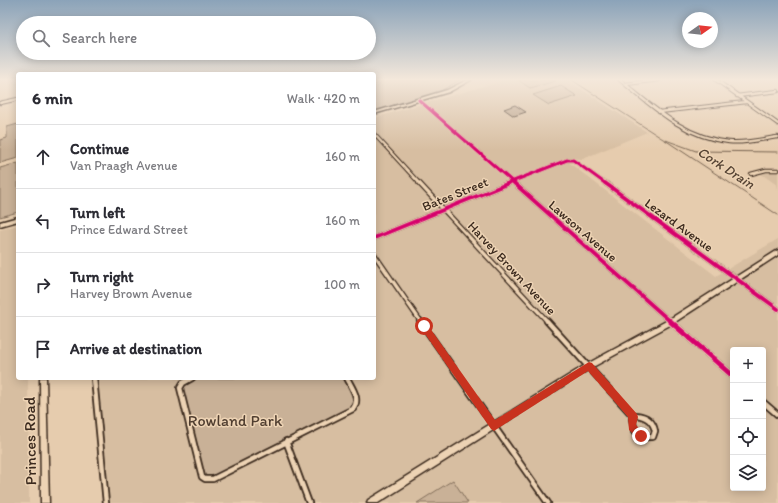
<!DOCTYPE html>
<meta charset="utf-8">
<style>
:root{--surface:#fff;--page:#f2f2f3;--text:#2b2b33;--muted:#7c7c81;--line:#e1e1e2}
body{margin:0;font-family:Itim,sans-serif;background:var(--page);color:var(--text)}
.controls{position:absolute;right:12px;bottom:12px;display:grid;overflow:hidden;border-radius:4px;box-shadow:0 2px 10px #0003}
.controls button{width:36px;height:36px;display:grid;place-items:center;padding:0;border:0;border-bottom:1px solid var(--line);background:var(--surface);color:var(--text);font:20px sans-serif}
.compass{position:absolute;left:682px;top:12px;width:36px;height:36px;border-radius:50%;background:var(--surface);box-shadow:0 2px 10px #0003;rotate:75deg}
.stop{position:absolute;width:12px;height:12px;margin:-9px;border:3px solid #c8321e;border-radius:50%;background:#fff}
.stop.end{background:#c8321e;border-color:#fff;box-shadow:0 1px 4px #0008}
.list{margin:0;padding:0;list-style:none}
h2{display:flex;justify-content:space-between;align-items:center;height:52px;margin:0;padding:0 16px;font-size:17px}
h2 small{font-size:13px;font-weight:400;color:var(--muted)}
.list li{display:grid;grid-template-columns:26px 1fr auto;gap:12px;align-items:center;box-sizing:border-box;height:64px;padding:0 16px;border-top:1px solid var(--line)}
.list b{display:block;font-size:15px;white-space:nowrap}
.list p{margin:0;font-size:13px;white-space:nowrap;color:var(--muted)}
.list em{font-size:13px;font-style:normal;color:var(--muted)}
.icon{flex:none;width:22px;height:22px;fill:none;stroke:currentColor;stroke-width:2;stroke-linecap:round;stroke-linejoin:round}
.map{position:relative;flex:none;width:778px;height:503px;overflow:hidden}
.search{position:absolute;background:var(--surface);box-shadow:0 2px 10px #0003;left:16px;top:16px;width:360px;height:44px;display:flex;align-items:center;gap:10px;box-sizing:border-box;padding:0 14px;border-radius:22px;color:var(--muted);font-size:15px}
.panel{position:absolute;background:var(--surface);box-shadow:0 2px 10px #0003;left:16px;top:72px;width:360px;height:308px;border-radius:4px}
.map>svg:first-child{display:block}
.built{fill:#d7bea1;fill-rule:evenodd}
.green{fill:#c9b197;stroke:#826e5a}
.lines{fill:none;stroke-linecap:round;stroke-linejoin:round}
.stream{stroke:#786451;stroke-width:1}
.building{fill:#b49c83;stroke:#3b2a1e}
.minor-far2-casing{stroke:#3b2a1e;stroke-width:4.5}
.minor-far1-casing{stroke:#3b2a1e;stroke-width:6}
.minor-casing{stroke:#3b2a1e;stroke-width:8}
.secondary-casing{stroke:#3b2a1e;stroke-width:3}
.minor-far2{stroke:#edd3b4;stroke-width:2.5}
.minor-far1{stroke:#edd3b4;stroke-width:3.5}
.minor{stroke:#edd3b4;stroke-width:4.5}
.secondary{fill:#edd3b4;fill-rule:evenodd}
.cycleway-far2-casing{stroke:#edd3b4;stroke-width:5}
.cycleway-far1-casing{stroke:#edd3b4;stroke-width:6}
.cycleway-casing{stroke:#edd3b4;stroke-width:8}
.cycleway-far2{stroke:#d6006c;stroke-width:3}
.cycleway-far1{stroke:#d6006c;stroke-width:4}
.cycleway{stroke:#d6006c;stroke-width:5.5}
.route{fill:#c8321e}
.labels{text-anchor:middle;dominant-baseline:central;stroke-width:3;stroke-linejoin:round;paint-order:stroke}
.street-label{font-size:13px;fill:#3b2a1e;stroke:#edd3b4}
.water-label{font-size:14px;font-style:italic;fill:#544233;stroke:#edd3b4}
.near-park-label{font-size:16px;fill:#503e30;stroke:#edd3b4}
.near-street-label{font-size:16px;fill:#3b2a1e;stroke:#edd3b4}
</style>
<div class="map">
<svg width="778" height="503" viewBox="0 0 778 503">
<rect width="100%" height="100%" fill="#e6ccae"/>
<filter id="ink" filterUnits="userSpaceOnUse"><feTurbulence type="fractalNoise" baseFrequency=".025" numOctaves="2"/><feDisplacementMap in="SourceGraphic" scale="8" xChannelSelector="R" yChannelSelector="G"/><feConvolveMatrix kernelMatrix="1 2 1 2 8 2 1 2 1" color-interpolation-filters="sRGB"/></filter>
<g filter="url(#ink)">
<path class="built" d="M505 80H567L647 132 582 159 563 158 716 276 778 239V503H105L94 378H374V118ZM733 350H763V488H733Z
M767 169 778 171V189L777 185 757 171Z
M18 225V378H28L29 503H0V230Z"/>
<path class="green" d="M374 80H460L437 93 374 112Z
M518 80H555L556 81 530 88Z
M561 86 577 96 549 105 533 95Z
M18 124V158L0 163V140L7 138V127Z
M18 163V212L0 217V168Z
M195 378H346L359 406 205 481 180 385Z
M453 480 468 503H417Z"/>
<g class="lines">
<path class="stream" d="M572 80 663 139 696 151 778 152
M665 140 778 215"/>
</g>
<path class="building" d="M515 105 526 112 514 116 504 109Z"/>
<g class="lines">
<g class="minor-far2-casing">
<path id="minor-far2" d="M620 80C653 107 685 138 729 142 745 144 762 139 778 137
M716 80 778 124
M625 84 659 80
M737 96 778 91
M419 100 515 184
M0 103 18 99
M659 112 746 102
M374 134 420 184
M751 174 766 170H778
M506 184 567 160H573L606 184"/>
</g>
<g class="minor-far1-casing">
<path id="minor-far1" d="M419 183 548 322
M514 183 671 322
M605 183 778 309
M374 238 509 183
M374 254 421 322"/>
</g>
<g class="minor-casing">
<path id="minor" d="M420 321 548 503
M547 321 634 417
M670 321 733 376
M94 378 106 503
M192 378 183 383 180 388 202 477 205 479H213L353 409C361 399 352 388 347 378
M763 402 778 415
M636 415C646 416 653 421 655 431L653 437H645L635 431 632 419Z
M286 441 309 503"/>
</g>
<g class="secondary-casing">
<path id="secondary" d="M467 80H471L449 92 374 114V112L447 90Z
M18 217V221L0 226V222Z
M778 250V255L672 324 591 368 378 503H367L368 500 587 364 668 320Z
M40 378H46L49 503H41Z"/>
</g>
<use href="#minor-far2" class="minor-far2"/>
<use href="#minor-far1" class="minor-far1"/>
<use href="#minor" class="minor"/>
<use href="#secondary" class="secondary"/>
<g class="cycleway-far2-casing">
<path id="cycleway-far2" d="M419 100 515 184
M506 184 567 160H573L606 184"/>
</g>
<g class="cycleway-far1-casing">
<path id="cycleway-far1" d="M514 183 671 322
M605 183 778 309
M374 238 509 183"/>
</g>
<g class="cycleway-casing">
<path id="cycleway" d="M670 321 733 376"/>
</g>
<use href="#cycleway-far2" class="cycleway-far2"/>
<use href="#cycleway-far1" class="cycleway-far1"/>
<use href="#cycleway" class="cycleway"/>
</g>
</g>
<linearGradient id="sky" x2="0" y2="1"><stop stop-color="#8ba3b9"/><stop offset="0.53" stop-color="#f4e8db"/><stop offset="1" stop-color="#f4e8db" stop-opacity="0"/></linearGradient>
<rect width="778" height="150" fill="url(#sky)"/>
<path class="route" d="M424 323 427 324 495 420 589 362 592 363 637 414 638 417 636 425 646 436 644 440 641 441 629 430 628 417 588 371 497 429 494 431 491 429 421 328 420 326Z"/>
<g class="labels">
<g class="street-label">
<text transform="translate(455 194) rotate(-22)">Bates Street</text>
<text transform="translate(679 225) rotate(36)">Lezard Avenue</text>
<text transform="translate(583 231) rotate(41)">Lawson Avenue</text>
<text transform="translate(512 268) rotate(47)">Harvey Brown Avenue</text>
</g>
<g class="water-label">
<text transform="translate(726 168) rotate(33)">Cork Drain</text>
</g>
<g class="near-park-label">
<text x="235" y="420">Rowland Park</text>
</g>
<g class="near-street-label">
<text transform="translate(30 441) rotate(-91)">Princes Road</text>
</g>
</g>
</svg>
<div class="controls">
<button>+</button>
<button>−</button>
<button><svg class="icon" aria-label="locate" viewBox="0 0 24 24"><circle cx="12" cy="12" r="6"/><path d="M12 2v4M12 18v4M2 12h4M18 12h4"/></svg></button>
<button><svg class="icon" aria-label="layers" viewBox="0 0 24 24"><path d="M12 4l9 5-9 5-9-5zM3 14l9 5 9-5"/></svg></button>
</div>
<svg class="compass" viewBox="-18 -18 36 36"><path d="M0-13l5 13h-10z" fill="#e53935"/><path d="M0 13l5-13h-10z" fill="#7c7c81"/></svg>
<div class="stop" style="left:424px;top:326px"></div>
<div class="stop end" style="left:641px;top:436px"></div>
<div class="search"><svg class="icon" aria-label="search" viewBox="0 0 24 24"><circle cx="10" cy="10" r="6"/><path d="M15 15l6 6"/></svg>Search here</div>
<section class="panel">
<h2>6 min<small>Walk · 420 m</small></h2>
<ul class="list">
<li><svg class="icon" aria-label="ahead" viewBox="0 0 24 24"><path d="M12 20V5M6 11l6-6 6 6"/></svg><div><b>Continue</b><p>Van Praagh Avenue</p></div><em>160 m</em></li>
<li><svg class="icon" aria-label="left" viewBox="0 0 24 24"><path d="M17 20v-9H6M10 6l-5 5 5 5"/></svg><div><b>Turn left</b><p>Prince Edward Street</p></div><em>160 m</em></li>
<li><svg class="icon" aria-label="right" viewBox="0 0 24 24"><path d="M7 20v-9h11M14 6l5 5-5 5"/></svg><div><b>Turn right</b><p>Harvey Brown Avenue</p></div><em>100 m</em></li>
<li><svg class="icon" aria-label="arrive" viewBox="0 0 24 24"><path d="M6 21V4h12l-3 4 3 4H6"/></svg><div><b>Arrive at destination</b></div></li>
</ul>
</section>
</div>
